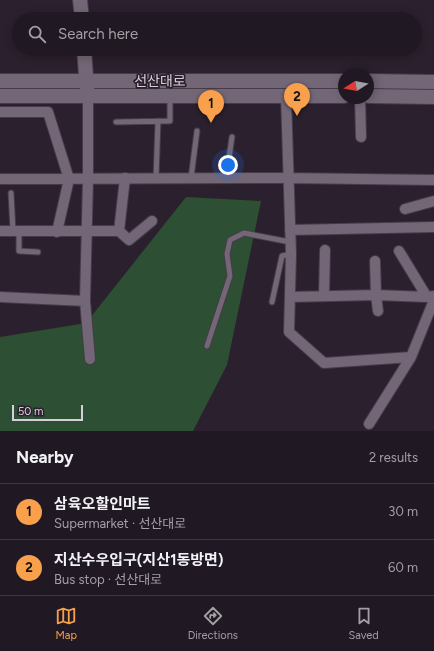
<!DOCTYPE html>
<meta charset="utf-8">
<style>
:root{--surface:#201822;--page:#28212a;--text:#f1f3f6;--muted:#a2a0a5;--line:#3d3740;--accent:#f8a04b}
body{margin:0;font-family:Figtree,"Noto Sans KR",sans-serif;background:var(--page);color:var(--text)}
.compass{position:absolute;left:338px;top:68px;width:36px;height:36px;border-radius:50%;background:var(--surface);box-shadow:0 2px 10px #0003;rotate:259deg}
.scale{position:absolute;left:12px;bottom:10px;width:71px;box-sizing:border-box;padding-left:4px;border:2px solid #d7cfd8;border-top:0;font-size:11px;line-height:14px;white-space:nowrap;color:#d7cfd8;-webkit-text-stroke:3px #2b202d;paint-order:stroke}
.you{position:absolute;left:228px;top:165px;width:14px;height:14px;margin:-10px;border:3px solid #fff;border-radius:50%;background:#1a73e8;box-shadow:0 0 0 6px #1a73e833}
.badge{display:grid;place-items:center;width:26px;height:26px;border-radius:50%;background:var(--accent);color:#111;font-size:13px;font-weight:700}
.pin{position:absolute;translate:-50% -33px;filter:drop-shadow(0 1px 2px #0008)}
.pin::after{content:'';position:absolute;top:21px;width:14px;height:12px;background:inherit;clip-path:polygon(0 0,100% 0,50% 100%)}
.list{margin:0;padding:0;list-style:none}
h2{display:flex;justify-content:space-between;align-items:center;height:52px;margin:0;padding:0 16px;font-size:17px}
h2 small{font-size:13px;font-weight:400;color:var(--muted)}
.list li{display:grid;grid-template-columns:26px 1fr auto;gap:12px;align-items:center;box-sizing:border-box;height:56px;padding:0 16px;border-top:1px solid var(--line)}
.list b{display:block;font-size:15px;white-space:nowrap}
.list p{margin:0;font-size:13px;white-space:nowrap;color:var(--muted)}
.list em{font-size:13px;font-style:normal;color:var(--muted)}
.icon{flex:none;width:22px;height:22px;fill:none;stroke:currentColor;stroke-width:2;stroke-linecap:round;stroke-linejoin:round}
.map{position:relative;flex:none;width:434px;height:431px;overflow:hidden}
.search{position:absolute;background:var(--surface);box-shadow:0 2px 10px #0003;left:12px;right:12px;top:12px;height:44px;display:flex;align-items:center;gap:10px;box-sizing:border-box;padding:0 14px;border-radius:22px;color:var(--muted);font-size:15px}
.sheet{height:164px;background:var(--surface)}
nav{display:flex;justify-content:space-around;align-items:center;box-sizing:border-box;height:56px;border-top:1px solid var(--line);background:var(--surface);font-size:11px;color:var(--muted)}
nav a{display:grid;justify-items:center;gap:2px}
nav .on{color:var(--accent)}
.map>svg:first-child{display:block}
.green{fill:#2d4f34}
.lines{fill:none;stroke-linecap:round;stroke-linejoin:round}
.lane-casing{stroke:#463c48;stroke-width:7}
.street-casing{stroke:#463c48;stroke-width:12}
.secondary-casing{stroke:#463c48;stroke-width:16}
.lane{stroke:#736676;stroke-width:5}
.street{stroke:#736676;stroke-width:10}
.secondary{stroke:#736676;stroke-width:14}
.labels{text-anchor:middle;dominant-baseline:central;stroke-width:3.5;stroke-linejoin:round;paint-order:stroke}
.street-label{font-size:14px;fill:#d7cfd8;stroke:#2b202d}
</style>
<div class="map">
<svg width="434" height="431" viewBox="0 0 434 431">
<rect width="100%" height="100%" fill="#2b202d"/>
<path class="green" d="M186 197 261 201 227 365 193 431H0V337L86 323Z"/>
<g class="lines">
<g class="lane-casing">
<path id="lane" d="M116 122 170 121V97
M156 178 158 121
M191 178 197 131
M226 178 232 137
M11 193 13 231
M19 230V251L38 252
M272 302 282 256 291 254
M207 346 230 276 227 254 230 240 244 233 290 242"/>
</g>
<g class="street-casing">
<path id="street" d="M88 96V179L85 301 90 359
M286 96 291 254 289 332 324 363 411 357 434 300
M360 98 361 137
M0 112H48L69 179 57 232
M0 179 289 178 434 180
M405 209 434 201
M290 230 434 227
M0 231H119L129 240 152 221
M119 231 125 178
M399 251 427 297
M375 261 376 295 378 311
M324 296 325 250
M0 297 85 301
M290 297 376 295 427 297 434 296
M369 424 411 357"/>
</g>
<g class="secondary-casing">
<path id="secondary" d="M80 0 82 19
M84 49 87 89
M0 81H344
M368 81 434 82
M0 96H344
M368 96 434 97"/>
</g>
<use href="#lane" class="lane"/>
<use href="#street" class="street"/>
<use href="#secondary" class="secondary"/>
</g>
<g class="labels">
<g class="street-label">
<text x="160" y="81">선산대로</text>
</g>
</g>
</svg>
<svg class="compass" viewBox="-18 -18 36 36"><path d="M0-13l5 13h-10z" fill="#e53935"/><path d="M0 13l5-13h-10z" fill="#a2a0a5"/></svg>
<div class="scale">50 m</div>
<div class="you"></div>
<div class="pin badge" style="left:211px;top:123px">1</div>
<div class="pin badge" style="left:297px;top:116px">2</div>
<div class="search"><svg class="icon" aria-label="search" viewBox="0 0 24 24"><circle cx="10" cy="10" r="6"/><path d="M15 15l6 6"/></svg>Search here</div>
</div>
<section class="sheet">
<h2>Nearby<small>2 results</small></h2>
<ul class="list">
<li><span class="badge">1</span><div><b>삼육오할인마트</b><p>Supermarket · 선산대로</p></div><em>30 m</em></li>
<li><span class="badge">2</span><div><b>지산수우입구(지산1동방면)</b><p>Bus stop · 선산대로</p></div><em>60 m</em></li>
</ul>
</section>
<nav>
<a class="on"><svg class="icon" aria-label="map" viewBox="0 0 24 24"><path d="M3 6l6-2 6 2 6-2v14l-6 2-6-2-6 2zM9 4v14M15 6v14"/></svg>Map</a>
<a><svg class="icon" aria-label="directions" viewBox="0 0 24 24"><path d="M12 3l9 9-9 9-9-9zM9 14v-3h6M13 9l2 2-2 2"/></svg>Directions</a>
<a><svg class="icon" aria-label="saved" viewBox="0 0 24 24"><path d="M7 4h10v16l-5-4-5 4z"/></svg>Saved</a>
</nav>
